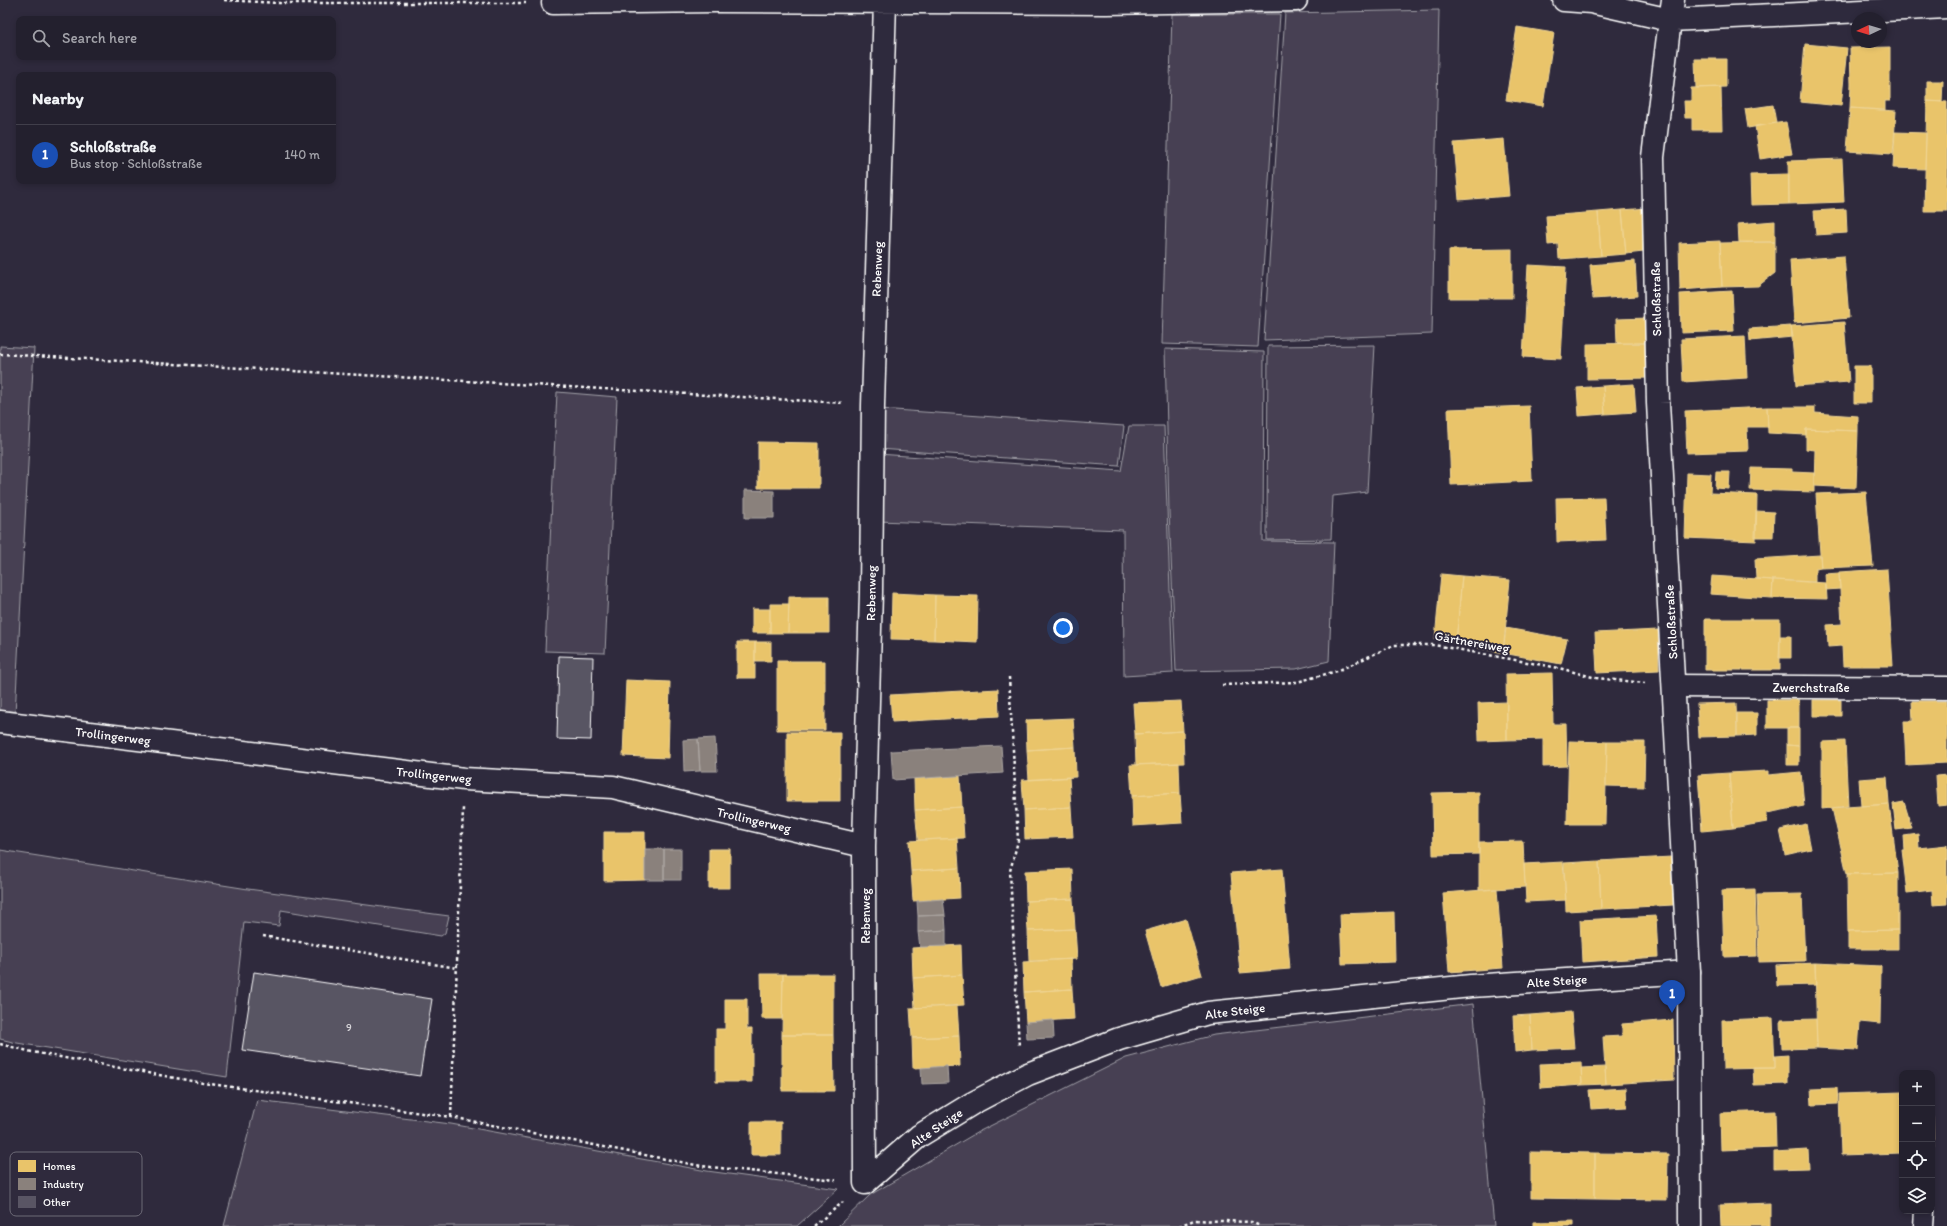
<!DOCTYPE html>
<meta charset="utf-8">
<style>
:root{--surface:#23202e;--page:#2b2836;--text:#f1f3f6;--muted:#a3a3aa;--line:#403e4a;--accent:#1a73e8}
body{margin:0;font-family:Itim,sans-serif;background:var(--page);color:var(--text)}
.controls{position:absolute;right:12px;bottom:12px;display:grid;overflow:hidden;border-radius:8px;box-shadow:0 2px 6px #0003}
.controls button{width:36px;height:36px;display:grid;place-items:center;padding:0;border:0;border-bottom:1px solid var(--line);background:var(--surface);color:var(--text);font:20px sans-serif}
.compass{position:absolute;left:1851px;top:12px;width:36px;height:36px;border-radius:50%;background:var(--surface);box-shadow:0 2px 6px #0003;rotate:266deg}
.you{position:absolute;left:1063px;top:628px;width:14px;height:14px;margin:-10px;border:3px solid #fff;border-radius:50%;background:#1a73e8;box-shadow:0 0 0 6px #1a73e833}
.badge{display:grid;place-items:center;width:26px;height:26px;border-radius:50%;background:var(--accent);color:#fff;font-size:13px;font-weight:700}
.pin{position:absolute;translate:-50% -33px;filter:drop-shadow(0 1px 2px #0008)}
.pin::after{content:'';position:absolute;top:21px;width:14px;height:12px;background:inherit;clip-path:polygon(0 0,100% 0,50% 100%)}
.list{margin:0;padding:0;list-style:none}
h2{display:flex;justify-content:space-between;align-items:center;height:52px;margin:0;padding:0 16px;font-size:17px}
h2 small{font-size:13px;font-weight:400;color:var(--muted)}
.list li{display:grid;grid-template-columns:26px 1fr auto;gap:12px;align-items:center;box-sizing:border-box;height:60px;padding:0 16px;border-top:1px solid var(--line)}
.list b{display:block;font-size:15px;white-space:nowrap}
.list p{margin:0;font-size:13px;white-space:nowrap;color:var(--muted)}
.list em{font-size:13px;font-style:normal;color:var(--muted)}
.icon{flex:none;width:22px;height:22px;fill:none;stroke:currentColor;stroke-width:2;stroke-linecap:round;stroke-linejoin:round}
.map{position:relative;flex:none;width:1947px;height:1226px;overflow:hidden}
.search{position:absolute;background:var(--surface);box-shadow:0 2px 6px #0003;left:16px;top:16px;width:320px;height:44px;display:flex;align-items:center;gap:10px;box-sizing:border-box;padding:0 14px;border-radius:8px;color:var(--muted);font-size:15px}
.panel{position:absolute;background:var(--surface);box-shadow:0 2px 6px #0003;left:16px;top:72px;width:320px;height:112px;border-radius:8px}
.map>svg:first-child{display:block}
.green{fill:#464152;stroke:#a2a0a8}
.homes{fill:#e9c46a;stroke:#f0d697}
.industry{fill:#8a817c;stroke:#ada7a3}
.building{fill:#595564;stroke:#fff}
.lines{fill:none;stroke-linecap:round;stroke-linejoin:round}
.service-casing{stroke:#fff;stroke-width:21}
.minor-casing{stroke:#fff;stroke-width:25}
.tertiary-casing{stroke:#fff;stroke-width:25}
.path{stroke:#fff;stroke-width:2.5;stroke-dasharray:3 3;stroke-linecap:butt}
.service{stroke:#2f2a3d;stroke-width:18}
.minor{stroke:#2f2a3d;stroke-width:22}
.tertiary{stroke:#2f2a3d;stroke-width:22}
.labels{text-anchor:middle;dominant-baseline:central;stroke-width:4;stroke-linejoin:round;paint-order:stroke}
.number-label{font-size:11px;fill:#d6d4d8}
.street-label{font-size:13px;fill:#fff;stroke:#2f2a3d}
.key{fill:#2f2a3d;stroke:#6d6a77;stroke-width:1}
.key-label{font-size:11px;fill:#fff}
</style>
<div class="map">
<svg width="1947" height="1226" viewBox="0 0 1947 1226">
<rect width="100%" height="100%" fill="#2f2a3d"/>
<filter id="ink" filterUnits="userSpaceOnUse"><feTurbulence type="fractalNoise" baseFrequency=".025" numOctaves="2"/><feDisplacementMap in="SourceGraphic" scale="8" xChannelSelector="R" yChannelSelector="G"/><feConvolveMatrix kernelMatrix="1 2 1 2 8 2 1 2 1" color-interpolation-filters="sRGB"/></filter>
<g filter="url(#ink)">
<path class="green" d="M1439 10 1432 334 1264 340 1285 13Z
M1172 14H1280L1258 347 1162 344Z
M1375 345 1367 492 1333 496 1331 539 1267 540 1268 346Z
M0 346 34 348 15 715 0 713Z
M1165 349 1264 352 1263 541 1334 542 1329 661 1296 669 1176 671 1169 511Z
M557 392 617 397 605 653 545 651Z
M880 409 1124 426 1119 466 879 449Z
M1129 426H1164L1173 673 1124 676 1123 530 878 521V454L1121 471Z
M0 850 248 889 449 916 445 933 441 936 281 910 279 926 244 922 227 1077 17 1043 0 1039Z
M1473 1004 1494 1226H838L870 1195 978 1132 1126 1058 1214 1035Z
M257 1100 451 1124 707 1171 838 1189 797 1226H224Z"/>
<path class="homes" d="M1517 27 1554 33 1543 106 1506 100Z
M1805 44 1847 48 1841 106 1800 102Z
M1890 47V101H1885V110L1850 108 1851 84 1850 48Z
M1695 59H1726V87L1696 88Z
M1927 81H1943L1942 102 1927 101Z
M1721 87 1722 130H1692V118H1685L1684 101H1691V88Z
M1927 101 1947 102V211H1924Z
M1773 105 1776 123 1748 128 1745 109Z
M1850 108 1896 111 1893 154 1847 151Z
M1786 122 1792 154 1760 159 1755 126Z
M1895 132 1926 133 1925 169 1893 168Z
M1504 139 1509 196 1459 200 1454 143Z
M1842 159 1844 202 1789 204 1788 161Z
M1789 174V204L1751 205 1750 175Z
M1648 208 1652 251 1626 254 1622 210Z
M1846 209 1847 233 1816 235 1814 211Z
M1622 210 1626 254 1601 256 1598 212Z
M1598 212 1601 256 1559 259 1558 244 1548 245 1546 216Z
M1775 221V242H1739L1738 224Z
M1720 241 1722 287 1680 290 1679 243Z
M1775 242V273L1758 286 1722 287 1720 243Z
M1512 249V298H1449V250Z
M1844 256 1849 318 1794 323 1790 260Z
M1635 261 1637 296 1593 299 1590 265Z
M1528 265 1566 267 1561 359 1523 357Z
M1732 291 1734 331 1681 333 1680 294Z
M1650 318V343H1617L1616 319Z
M1844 322 1849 382 1796 386 1791 326Z
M1791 326 1793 337 1750 341 1749 329Z
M1745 336 1747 378 1683 382 1681 339Z
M1650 343 1651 378 1587 379V344Z
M1854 366H1871V403H1854Z
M1634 384 1636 412 1605 414 1603 386Z
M1603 386 1605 414 1579 416 1577 388Z
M1529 406 1532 481 1451 485 1448 409Z
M1767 407 1768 427H1747L1748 451 1687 453 1685 411Z
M1767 407H1815V413L1858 416V431L1806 429V435L1768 433Z
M1806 429 1858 431 1856 488 1814 486 1815 450 1806 449Z
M758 442 819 443V488H758Z
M1751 468 1792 469V472L1814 473V492L1750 490Z
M1716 472H1730L1729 489 1715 488Z
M1687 473 1711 474 1710 493 1757 495 1756 541 1685 538Z
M1866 492 1873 566 1821 568 1816 494Z
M1604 497 1606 540 1557 542 1556 498Z
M1756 511 1774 512 1773 537H1755Z
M1820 555 1821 568 1815 569V582L1756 579 1755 559Z
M1887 569 1893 666H1843L1842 646 1828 647 1827 625 1842 624 1839 572Z
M1839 573 1840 589 1826 590 1825 574Z
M1441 574 1462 576 1456 643 1435 639Z
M1462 576 1510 580 1503 653 1456 643Z
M1712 576 1773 580 1772 598 1710 594Z
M1773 580 1826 583 1827 599 1772 598Z
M892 593 935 595 934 640 891 639Z
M935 595 978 596 977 642 934 640Z
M789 597H829V633H788Z
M770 604H789L788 633H770Z
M752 609H770V633H752Z
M1705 619H1780V670H1705Z
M1506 628 1567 639 1561 664 1503 653Z
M1658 630 1659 670 1597 673 1595 633Z
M1780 636H1791V658H1779Z
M737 642H755V678H737Z
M755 642H771V661H755Z
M777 661H825V730H777Z
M1552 673 1553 724H1566L1567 766 1543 767V739L1507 740 1506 674Z
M626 680 670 682 668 758 623 756Z
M998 689 999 716 892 722 890 695Z
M1767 700H1799V728H1767Z
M1813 700H1841V716H1813Z
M1181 701 1183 731 1135 734 1133 703Z
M1912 701H1947V763L1906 765 1904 721H1913Z
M1507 702V740L1479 741 1478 703Z
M1736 703 1737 736 1699 737 1697 704Z
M1737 713H1757V735L1737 736Z
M1073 718 1075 747 1027 750 1026 720Z
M1787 728H1799V746L1787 745Z
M1183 731 1184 763 1136 765 1135 734Z
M787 732H840V801H787Z
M1569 741 1607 742 1605 824H1567Z
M1845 741 1848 806 1822 809V742Z
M1607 742H1645L1644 787 1606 786Z
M1787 745 1799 746V765H1787Z
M1075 747 1076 777 1029 780 1027 750Z
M1179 763 1180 793 1132 796 1130 765Z
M1768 771V775L1801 772 1804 806 1767 813V822L1733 828 1729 773Z
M1729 773 1733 828 1702 831 1698 775Z
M1947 775V805L1938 806 1936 776Z
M960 776 962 807 915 810 914 779Z
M1069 777 1071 807 1024 810 1022 780Z
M1887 777 1889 804 1861 806 1859 779Z
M1479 792V854L1433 855 1432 793Z
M1180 793 1182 823 1133 826 1132 796Z
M1904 802 1912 828 1896 830 1893 804Z
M1889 804 1898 873 1847 874 1832 808Z
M962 807 964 838 918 840 915 810Z
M1071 807 1073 837 1025 839 1024 810Z
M1806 824 1811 849 1785 855 1780 830Z
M604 832H645V880L604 881Z
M1918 834 1919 848 1947 845V904L1933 905 1932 890 1907 893 1902 850H1905L1904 836Z
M957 838 959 868 911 871 909 841Z
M1523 841 1525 887 1479 890V842Z
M709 849H730V888H709Z
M1671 857 1673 905 1601 909 1599 861Z
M1599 861 1601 909 1566 911 1564 863Z
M1563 862 1566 900 1526 902 1524 864Z
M959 868 960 898 913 901 911 871Z
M1072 869 1073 899 1026 901 1025 871Z
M1282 869 1290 969 1240 973 1231 873Z
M1898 873V930L1848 931 1847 874Z
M1497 889 1503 968 1449 972 1443 893Z
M1755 889 1757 956 1724 957 1722 890Z
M1802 894 1805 961 1759 962 1757 895Z
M1073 899 1075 929 1028 931 1026 901Z
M1394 912 1395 962 1342 964 1340 914Z
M1656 916 1658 957 1582 962 1580 920Z
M1186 919 1202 975 1161 987 1145 931Z
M1075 929 1077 959 1029 961 1028 931Z
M1898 930V949H1848V931Z
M961 945 962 975 913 978 912 948Z
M1071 959 1072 989 1024 992 1023 962Z
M1815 963 1816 985 1777 986 1776 965Z
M1815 963 1881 966 1880 1024 1860 1022 1858 1050 1817 1048Z
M761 974H783L782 1019H762Z
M783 974H833V1035H782Z
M962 975 964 1005 915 1008 913 978Z
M1072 989 1074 1019 1026 1022 1024 992Z
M725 999H747V1029H752V1082H716V1029H725Z
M957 1006 959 1036 912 1038 910 1008Z
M1571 1012 1574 1048 1532 1050 1530 1015Z
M1530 1015 1532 1050 1515 1052 1513 1016Z
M1773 1018 1775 1068 1723 1069 1722 1020Z
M1816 1019 1817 1048 1782 1049 1781 1020Z
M1673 1020 1674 1080 1606 1084 1603 1037 1622 1036V1024Z
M782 1035H833L834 1091H782Z
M959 1036 960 1066 913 1068 912 1038Z
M1788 1055V1084L1754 1085 1753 1068H1775V1056Z
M1581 1062 1582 1085 1541 1088 1540 1064Z
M1605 1067 1606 1084 1582 1085 1581 1068Z
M1626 1088 1627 1107 1591 1109 1589 1090Z
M1837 1088 1838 1104 1812 1105 1811 1089Z
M1902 1092V1153L1841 1155 1839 1094Z
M1932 1098 1934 1152H1932Z
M1775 1111 1776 1148 1721 1150 1720 1113Z
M751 1122H781V1155H751Z
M1808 1150 1809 1168 1774 1169V1152Z
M1531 1152 1595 1153V1199L1531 1198Z
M1595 1153 1668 1154 1667 1200 1595 1199Z
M1770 1203V1226H1721L1720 1205Z
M1574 1221V1226H1533V1222Z"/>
<path class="industry" d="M745 490 774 491V518H745Z
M715 738 717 771H700L698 739Z
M698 739 700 771 684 772 683 740Z
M1001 746 1003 773 893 780 891 751Z
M645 849H664V880H645Z
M664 849H681V880H664Z
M943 899 945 915 918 916 917 901Z
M945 915 946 930 918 932V916Z
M946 930V946L920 947 918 932Z
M1053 1020 1054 1038 1027 1039 1026 1022Z
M947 1066 948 1083 922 1084 921 1068Z"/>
<path class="building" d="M559 656 593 657 591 740 557 739Z
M254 972 432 999 420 1076 242 1050Z"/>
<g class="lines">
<g class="service-casing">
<path id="service" d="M1924 1226 1925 1211"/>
</g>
<g class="minor-casing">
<path id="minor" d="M1564 0 1591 2 1670 20 1673 0
M553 3 715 1 1106 3 1296 0
M1674 686 1947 688
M0 722 464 779 613 787 864 846
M865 1183 864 846 871 592 873 405 885 2
M865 1183 919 1136 973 1103 1028 1074 1119 1039 1208 1013 1471 986 1689 972"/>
</g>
<g class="tertiary-casing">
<path id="tertiary" d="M1690 1226 1689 972 1658 403 1653 157 1670 20 1947 7"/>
</g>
<path class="path" d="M224 0 278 3H526
M0 354 844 403
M1009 677 1018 841 1010 871 1019 1047
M1222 685 1297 682 1337 671 1394 645H1434L1559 668 1596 678 1645 683
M263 936 457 968
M0 1044 32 1052 203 1083 451 1117 701 1166 836 1180
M451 1117 463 808
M814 1226 843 1202
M1179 1226 1194 1220 1251 1222 1260 1226"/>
<use href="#service" class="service"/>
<use href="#minor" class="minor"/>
<use href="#tertiary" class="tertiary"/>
</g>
</g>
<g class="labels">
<g class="number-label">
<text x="349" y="1027">9</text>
</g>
<g class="street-label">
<text transform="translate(877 269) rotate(-88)">Rebenweg</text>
<text transform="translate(1656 299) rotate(-91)">Schloßstraße</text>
<text transform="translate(871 593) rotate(-89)">Rebenweg</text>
<text transform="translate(1671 622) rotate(-93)">Schloßstraße</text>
<text transform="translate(1472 642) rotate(10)">Gärtnereiweg</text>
<text x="1811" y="687">Zwerchstraße</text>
<text transform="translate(113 736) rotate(7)">Trollingerweg</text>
<text transform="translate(434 775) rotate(6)">Trollingerweg</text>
<text transform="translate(754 820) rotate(13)">Trollingerweg</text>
<text transform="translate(865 916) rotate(-90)">Rebenweg</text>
<text transform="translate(1557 981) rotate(-4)">Alte Steige</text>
<text transform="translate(1235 1011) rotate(-7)">Alte Steige</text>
<text transform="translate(936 1128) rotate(-34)">Alte Steige</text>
</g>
</g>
<rect x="10" y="1152" width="132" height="64" rx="6" class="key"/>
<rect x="18" y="1160" width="18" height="12" fill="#e9c46a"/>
<rect x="18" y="1178" width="18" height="12" fill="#8a817c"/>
<rect x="18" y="1196" width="18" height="12" fill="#595564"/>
<g class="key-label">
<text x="43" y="1170">Homes</text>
<text x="43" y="1188">Industry</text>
<text x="43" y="1206">Other</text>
</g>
</svg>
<div class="controls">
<button>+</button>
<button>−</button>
<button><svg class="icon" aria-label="locate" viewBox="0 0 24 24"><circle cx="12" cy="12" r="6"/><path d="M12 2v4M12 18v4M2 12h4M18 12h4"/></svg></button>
<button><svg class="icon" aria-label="layers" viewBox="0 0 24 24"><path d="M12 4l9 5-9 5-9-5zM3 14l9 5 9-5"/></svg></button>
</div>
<svg class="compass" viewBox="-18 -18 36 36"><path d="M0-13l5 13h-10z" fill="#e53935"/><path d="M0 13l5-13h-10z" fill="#a3a3aa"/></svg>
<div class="you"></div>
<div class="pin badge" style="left:1672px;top:1013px;background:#1a4fb4">1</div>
<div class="search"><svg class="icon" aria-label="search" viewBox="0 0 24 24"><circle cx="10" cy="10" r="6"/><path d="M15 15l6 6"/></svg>Search here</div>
<section class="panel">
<h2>Nearby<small></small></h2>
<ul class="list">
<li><span class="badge" style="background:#1a4fb4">1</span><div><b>Schloßstraße</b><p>Bus stop · Schloßstraße</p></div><em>140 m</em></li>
</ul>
</section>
</div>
